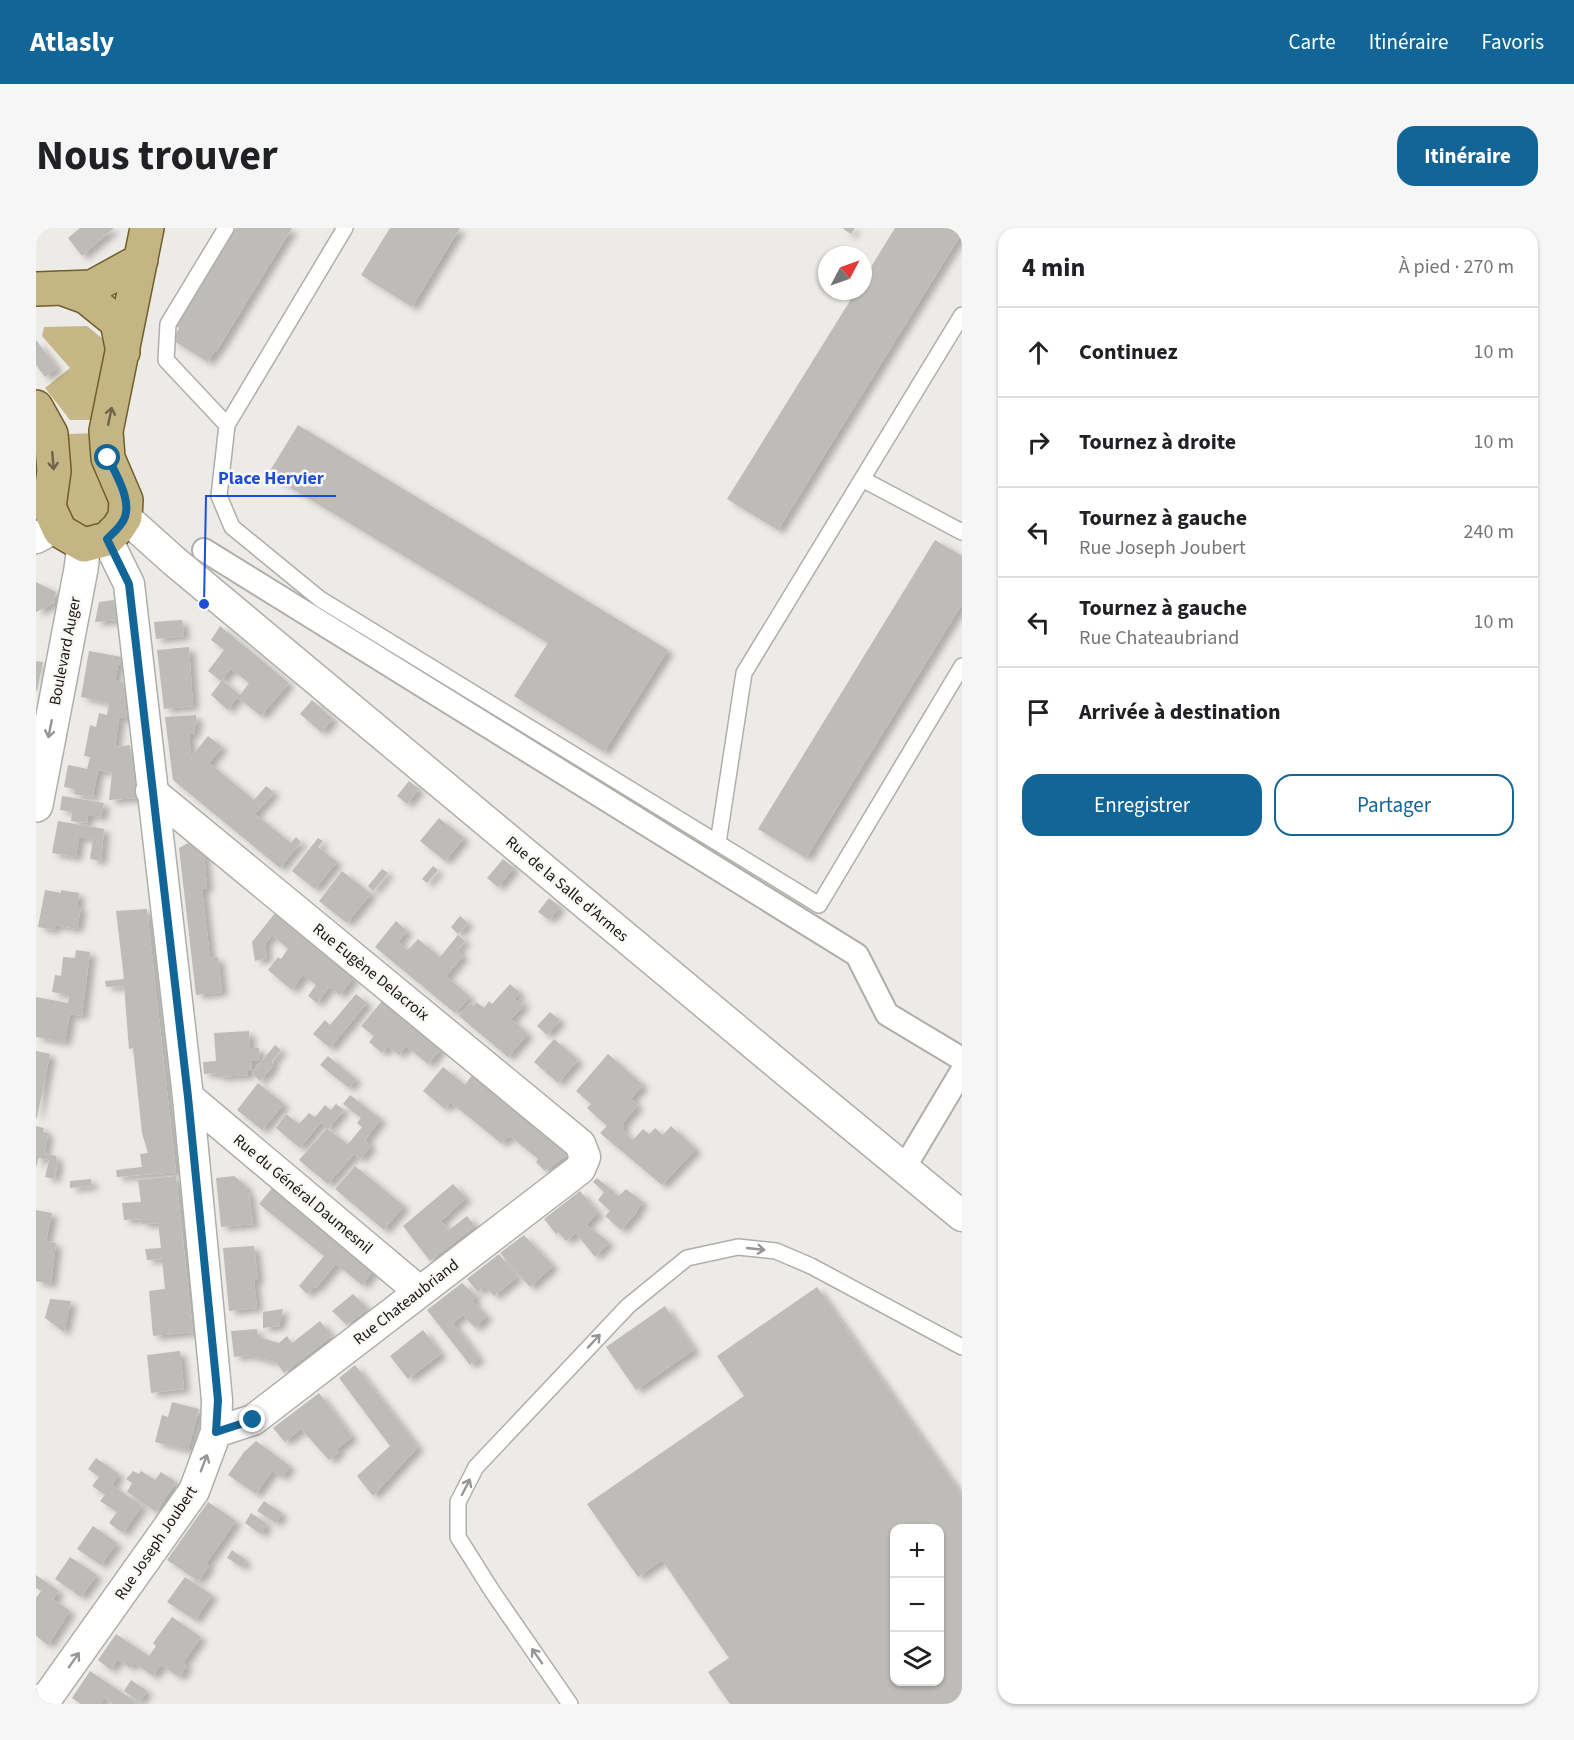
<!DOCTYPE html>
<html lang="fr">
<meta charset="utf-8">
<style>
:root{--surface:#fff;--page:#f6f6f6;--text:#202124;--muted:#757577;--line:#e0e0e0;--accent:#126697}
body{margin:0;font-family:"Source Sans 3",sans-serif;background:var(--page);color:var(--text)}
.controls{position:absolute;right:18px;bottom:18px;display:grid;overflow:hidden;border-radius:12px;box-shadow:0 2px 4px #0004}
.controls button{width:54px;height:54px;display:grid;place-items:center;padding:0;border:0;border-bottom:2px solid var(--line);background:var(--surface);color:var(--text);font:30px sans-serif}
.compass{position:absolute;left:782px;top:18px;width:54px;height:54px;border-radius:50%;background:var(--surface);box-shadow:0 2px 4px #0004;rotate:49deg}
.stop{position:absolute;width:18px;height:18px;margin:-14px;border:4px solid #126697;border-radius:50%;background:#fff}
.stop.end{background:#126697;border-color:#fff;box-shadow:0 2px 6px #0008}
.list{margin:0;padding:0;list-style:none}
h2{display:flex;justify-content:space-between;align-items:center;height:78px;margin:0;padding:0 24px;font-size:26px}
h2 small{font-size:20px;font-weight:400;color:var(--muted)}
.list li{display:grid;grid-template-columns:39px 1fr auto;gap:18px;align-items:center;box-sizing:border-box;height:90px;padding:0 24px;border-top:2px solid var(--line)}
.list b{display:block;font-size:22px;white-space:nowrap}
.list p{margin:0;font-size:20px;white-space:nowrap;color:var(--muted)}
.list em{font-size:20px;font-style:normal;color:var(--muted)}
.actions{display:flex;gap:12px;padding:18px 24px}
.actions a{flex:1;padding:14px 0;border:2px solid var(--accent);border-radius:18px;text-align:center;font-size:21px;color:var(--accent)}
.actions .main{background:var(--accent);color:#fff}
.icon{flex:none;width:33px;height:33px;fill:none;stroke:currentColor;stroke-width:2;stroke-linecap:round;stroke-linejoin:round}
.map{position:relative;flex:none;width:926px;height:1476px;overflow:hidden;border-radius:18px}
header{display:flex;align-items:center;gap:36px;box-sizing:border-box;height:84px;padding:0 30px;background:var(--accent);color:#fff}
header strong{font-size:28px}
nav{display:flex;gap:33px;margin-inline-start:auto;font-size:21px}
.intro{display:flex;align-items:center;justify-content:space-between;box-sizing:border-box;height:144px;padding:0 36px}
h1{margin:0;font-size:42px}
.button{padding:15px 27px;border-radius:18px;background:var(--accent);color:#fff;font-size:21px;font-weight:700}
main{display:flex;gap:36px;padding:0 36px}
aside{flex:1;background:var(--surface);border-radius:18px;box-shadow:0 2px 4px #0004}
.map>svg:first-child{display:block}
.green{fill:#c7b787}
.building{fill:#bdbcb9;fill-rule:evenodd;filter:url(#shadow)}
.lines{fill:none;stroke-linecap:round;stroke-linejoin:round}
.service-casing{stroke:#afaeaa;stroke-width:18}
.pedestrian-casing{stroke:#afaeaa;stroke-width:26}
.minor-casing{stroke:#afaeaa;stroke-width:33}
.tertiary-casing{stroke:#afaeaa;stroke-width:36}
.primary-casing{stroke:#6f5e28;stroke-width:36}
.service{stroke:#fff;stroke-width:15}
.pedestrian{stroke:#fff;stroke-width:22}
.minor{stroke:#fff;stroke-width:30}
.tertiary{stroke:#fff;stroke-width:33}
.primary{stroke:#c5b584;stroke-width:33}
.oneway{stroke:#6e664c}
.oneway2{stroke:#979696}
.route{stroke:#126697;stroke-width:8}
.labels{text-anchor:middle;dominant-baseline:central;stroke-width:5;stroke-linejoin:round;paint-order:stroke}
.street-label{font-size:16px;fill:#171615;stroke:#f9f8f4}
.leader{fill:none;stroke:#1d4ed8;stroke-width:2}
.callout-dot{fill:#1d4ed8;stroke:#f9f8f4;stroke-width:2}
.callout-label{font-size:18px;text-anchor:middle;font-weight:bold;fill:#1d4ed8;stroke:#f9f8f4;stroke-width:5;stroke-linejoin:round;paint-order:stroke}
</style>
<header>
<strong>Atlasly</strong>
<nav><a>Carte</a><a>Itinéraire</a><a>Favoris</a></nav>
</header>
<div class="intro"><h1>Nous trouver</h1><a class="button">Itinéraire</a></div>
<main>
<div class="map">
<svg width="926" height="1476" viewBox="0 0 926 1476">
<defs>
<filter id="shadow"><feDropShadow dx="6" dy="4" stdDeviation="3" flood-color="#0004"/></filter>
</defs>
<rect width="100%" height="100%" fill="#ecebe7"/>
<path class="green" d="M51 98 72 115 60 192H34L9 160 34 140 6 108 8 99Z
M60 205 78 283 54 306 26 286 33 206Z"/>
<path class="building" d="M44 0H78L46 28 32 10Z
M200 0H256L180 124 179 123 172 134 136 112 143 100 139 98Z
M354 0H424L376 79 325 47Z
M806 0H819L815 6Z
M859 0H926V5L742 302 691 271 820 63H827V52Z
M0 112 21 140 9 149 0 137Z
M262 197 632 422 568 524 478 468 512 415 232 246Z
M899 312 926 328V376L770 630 722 601Z
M0 354 20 364 18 375 0 384Z
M78 372 81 392 59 394 63 374Z
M146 392 148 408 120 411 118 394Z
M184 398 253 455 225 488 201 469 192 482 175 467 186 452 204 467 213 455 195 441 185 453 172 443 188 422 175 412Z
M153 419 157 478 128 481 121 422Z
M53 423 85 429V437L82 436 79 453 87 454 91 490 83 489 79 519 94 517 100 570 73 572 76 545 62 542 57 569 38 566 39 561 28 559 32 537 51 541 54 529 48 528 54 497 60 499 63 485 71 487 73 475 45 469Z
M0 433 7 434 1 463H0Z
M276 472 297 491 285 504 264 486Z
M160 487 161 498H158L159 505 153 506 155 529 172 508 186 519 173 535 218 572 230 558 238 564 219 586 255 615 260 609 265 614 244 640 137 552 129 489Z
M373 553 383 561 371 576 361 568Z
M26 568 68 575 65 589 52 587 51 595 35 593 36 584 24 582Z
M403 590 428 610 409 633 384 613Z
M22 593 68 601 65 633 54 631 57 611 43 609 40 629 16 625Z
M282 610 287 613 282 619 301 634 279 661 256 643Z
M154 614 168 626 171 660 166 661 174 730 182 729 186 764 160 767 143 620Z
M467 631 478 640 462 659 451 650Z
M397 638 402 642 391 655 386 651Z
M346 641 352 645 337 663 332 658Z
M306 643 335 666 311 695 283 673Z
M9 662 25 665V662L43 665 41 679H45L41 701 19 697 18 702 2 699Z
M513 670 524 679 513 692 502 684Z
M111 681 140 944 81 949 80 942 106 939 104 926 112 925 106 905 97 820 93 821 88 758 70 759 69 753 88 751 80 683Z
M239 685 318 749 304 767 293 759 281 775 272 768 280 757 267 747 256 762 232 742 242 729 245 731 252 721 236 707 229 715 231 730 219 733 216 714Z
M424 688 432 695 422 706 415 699Z
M360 693 371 703 362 714 372 722 382 711 404 729 422 707 429 713 421 722 427 728 410 748 434 769 419 785 339 719Z
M40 722 54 724 46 788 34 786 29 814 0 809V769L32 775 33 767 16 764 19 747 25 748 27 729 39 730Z
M474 756 484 765 479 771 482 774 485 770 488 773 485 775 487 778 475 791 492 806 472 829 423 788 434 775 437 778 440 774 448 780 453 773 456 776Z
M320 766 331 775 294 820 277 806 289 792 294 797Z
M346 773 405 821 392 836 370 818 363 827 352 818 346 825 333 814 338 808 325 798Z
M514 784 524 792 511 807 501 798Z
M213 803 214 820H223L224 833H215L216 843H211L212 847 181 849V845L168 846 167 834 180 833 178 805Z
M518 811 542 832 522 855 498 834Z
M239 817 245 822 236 833 237 838 224 853 216 845Z
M0 823 14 826 1 890H0Z
M572 826 607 857 595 871 602 877 586 896 588 899 586 902 597 912 607 901 613 906 619 900 627 907 635 898 660 921 626 957 564 905 571 898 551 880 555 876 540 863Z
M292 828 320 851 313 860 284 837Z
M407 839 429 857 436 847 532 926 509 943 500 934 502 931 474 908 465 915 414 874 409 881 387 863Z
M222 855 248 876 226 902 201 882Z
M314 867 345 891 329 912 335 918 324 931 318 926 292 956 263 932 291 900 285 894 264 920 240 900 250 886 263 896 273 885 279 889 289 877 295 882 300 876 308 882 292 901 311 916 313 915 326 899 321 895 325 890 307 876Z
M0 898 8 900 7 904 12 905 8 925 20 928V933H22L18 951 9 949 13 932 3 930 0 939Z
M319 938 368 978 348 1002 299 961Z
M140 948 157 1104 117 1108 113 1063 129 1061 126 1031 111 1032 109 1021 125 1020 122 995 106 996V991L88 992 86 975 105 974 102 952Z
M198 948 210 958 211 965H213L217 996 185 999 180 950Z
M561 950 583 968 590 961 607 974 600 983 601 984 585 1002 569 988 574 983 562 972 568 964 557 954Z
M55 951 56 958 34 960V953Z
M417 956 430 970 405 993 413 1002 431 988 439 998 394 1033 367 998Z
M237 959 338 1042 326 1057 300 1036 280 1060 278 1059 271 1066 263 1058 288 1028 223 976Z
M544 963 562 985 550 997 573 1014 559 1029 540 1005 530 1013 522 1004 520 1006 508 991Z
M0 982 16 985 10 1013 20 1015 15 1056 0 1053Z
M488 1007 517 1038 494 1059 464 1025Z
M218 1018 222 1052H218L221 1080 193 1083 187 1020Z
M463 1026 481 1049 458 1068 449 1058 442 1064 431 1051Z
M426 1055 440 1068 436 1073 451 1088 439 1100 427 1087 417 1095 443 1130 434 1137 391 1082Z
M781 1059 926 1268V1476H694L672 1444 693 1430 626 1332 602 1349 551 1276 708 1168 681 1128ZM858 1300H903V1454H858Z
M317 1066 332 1081 311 1097 296 1083Z
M14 1071 35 1073 28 1104 9 1090Z
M629 1078 658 1122 600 1162 570 1119Z
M247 1081 243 1098 227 1100V1084Z
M284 1093 296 1108 248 1145 240 1134 211 1127 198 1129 195 1103 221 1101 222 1109 243 1115 251 1108 256 1115Z
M387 1102 405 1126 372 1151 354 1128Z
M144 1123 148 1161 115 1165 111 1127Z
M319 1137 382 1219 337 1268 321 1248 354 1218 303 1150Z
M283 1165 316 1209 301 1221 303 1224 293 1232 265 1201 249 1214 237 1200Z
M136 1174 163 1181 152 1222 119 1214 126 1187 132 1189Z
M220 1213 254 1238 246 1249 236 1243 220 1266 192 1247 208 1224Z
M60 1230 83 1246 76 1257 106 1278 87 1305 73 1295 81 1284 64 1273 69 1267 56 1258 63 1249 52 1241Z
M97 1243 103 1246 105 1243 119 1252 125 1244 140 1254 120 1284 91 1264 96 1255 90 1251Z
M228 1273 246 1285 240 1295 221 1283Z
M172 1274 200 1293 170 1336 173 1338 162 1353 131 1332Z
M215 1285 231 1296 225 1306 209 1295Z
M57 1298 81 1315 65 1337 41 1321Z
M196 1322 210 1332 206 1339 191 1330Z
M34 1329 61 1347 45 1369 19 1351Z
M0 1347 23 1363 17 1371 34 1383 12 1417 0 1408V1370L5 1363 0 1360Z
M149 1349 176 1367 159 1392 131 1374Z
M136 1389 165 1409 147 1435 151 1438 143 1449 125 1437 117 1448 97 1434 94 1440 82 1431 75 1442 62 1432 80 1406 113 1428 120 1418 117 1415Z
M54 1443 100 1474 99 1476H77L68 1470 64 1476H45L36 1470Z
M95 1452 111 1463 104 1474 88 1463Z"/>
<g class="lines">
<g class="service-casing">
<path id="service" d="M190 0 132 96 130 132 191 197
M309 0 191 197 183 268 196 299 284 371 783 677 926 438
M826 251 926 304
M682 615 708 445 926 87
M534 1476 456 1363 422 1309V1274L440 1239 592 1078 651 1030 702 1019 740 1023 775 1038 926 1119"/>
</g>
<g class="pedestrian-casing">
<path id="pedestrian" d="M168 322 821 727 851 786 926 831
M868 940 926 843"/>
</g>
<g class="minor-casing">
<path id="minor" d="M89 289 138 333 750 843 926 988
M0 310 22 298
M115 563 544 916 549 929 544 941 217 1192 180 1204
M152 869 383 1063
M0 1475 13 1467 158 1263 180 1204 181 1172 152 869 93 356 71 311"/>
</g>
<g class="tertiary-casing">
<path id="tertiary" d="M0 577 45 341 48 317"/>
</g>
<g class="primary-casing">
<path id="primary" d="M25 60 50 69 81 94 87 124
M0 61 56 59 105 32
M0 179 15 206 18 243 13 279 24 303 48 317 71 311 82 300 89 289 90 272 72 230 70 203 111 0"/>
</g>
<use href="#service" class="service"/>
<use href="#pedestrian" class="pedestrian"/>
<use href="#minor" class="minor"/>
<use href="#tertiary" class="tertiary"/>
<use href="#primary" class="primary"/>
</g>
<defs><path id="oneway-shaft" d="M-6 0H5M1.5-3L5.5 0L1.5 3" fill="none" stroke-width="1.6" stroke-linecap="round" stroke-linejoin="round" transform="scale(1.5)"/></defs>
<g class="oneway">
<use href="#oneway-shaft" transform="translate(74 188) rotate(-78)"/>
<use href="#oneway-shaft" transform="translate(17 233) rotate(85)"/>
</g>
<g class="oneway2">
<use href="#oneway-shaft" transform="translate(14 501) rotate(101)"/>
<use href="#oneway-shaft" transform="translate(720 1021) rotate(6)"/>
<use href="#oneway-shaft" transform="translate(558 1113) rotate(-47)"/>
<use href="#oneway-shaft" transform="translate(168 1235) rotate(-69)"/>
<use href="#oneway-shaft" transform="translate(430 1259) rotate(-63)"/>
<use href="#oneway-shaft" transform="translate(501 1428) rotate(-125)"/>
<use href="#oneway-shaft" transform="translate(38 1432) rotate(-55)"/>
</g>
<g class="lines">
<path class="route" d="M72 230C80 246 95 271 89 289 86 298 77 305 71 311L93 356 152 869 182 1172 180 1204 217 1192"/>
</g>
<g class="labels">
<g class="street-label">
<text transform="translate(29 423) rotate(-79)">Boulevard Auger</text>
<text transform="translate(531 661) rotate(40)">Rue de la Salle d'Armes</text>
<text transform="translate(335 744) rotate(39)">Rue Eugène Delacroix</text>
<text transform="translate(267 966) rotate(40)">Rue du Général Daumesnil</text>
<text transform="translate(370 1074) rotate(-38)">Rue Chateaubriand</text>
<text transform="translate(120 1315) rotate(-56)">Rue Joseph Joubert</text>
</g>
</g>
<path class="leader" d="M168 376L170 268H300"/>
<circle class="callout-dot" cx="168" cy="376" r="6"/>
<g class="callout-label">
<text x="235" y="256">Place Hervier</text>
</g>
</svg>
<div class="controls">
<button>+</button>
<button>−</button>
<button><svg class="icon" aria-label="layers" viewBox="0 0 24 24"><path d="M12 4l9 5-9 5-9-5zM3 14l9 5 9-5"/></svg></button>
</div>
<svg class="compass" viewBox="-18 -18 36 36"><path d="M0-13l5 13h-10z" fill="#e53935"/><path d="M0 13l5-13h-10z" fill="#757577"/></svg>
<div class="stop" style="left:72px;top:230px"></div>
<div class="stop end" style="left:217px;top:1192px"></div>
</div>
<aside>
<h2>4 min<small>À pied · 270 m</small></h2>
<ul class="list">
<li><svg class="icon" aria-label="ahead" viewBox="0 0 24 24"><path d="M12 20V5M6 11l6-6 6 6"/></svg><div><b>Continuez</b></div><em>10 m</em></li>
<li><svg class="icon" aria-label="right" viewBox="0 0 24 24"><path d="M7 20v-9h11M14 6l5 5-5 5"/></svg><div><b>Tournez à droite</b></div><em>10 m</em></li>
<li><svg class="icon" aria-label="left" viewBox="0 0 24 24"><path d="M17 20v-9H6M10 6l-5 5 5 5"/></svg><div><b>Tournez à gauche</b><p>Rue Joseph Joubert</p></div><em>240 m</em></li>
<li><svg class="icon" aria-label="left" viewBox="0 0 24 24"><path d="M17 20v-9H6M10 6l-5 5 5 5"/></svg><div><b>Tournez à gauche</b><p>Rue Chateaubriand</p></div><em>10 m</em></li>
<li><svg class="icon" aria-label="arrive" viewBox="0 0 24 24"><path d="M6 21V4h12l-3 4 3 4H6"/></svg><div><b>Arrivée à destination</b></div></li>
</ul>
<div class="actions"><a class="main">Enregistrer</a><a>Partager</a></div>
</aside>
</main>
